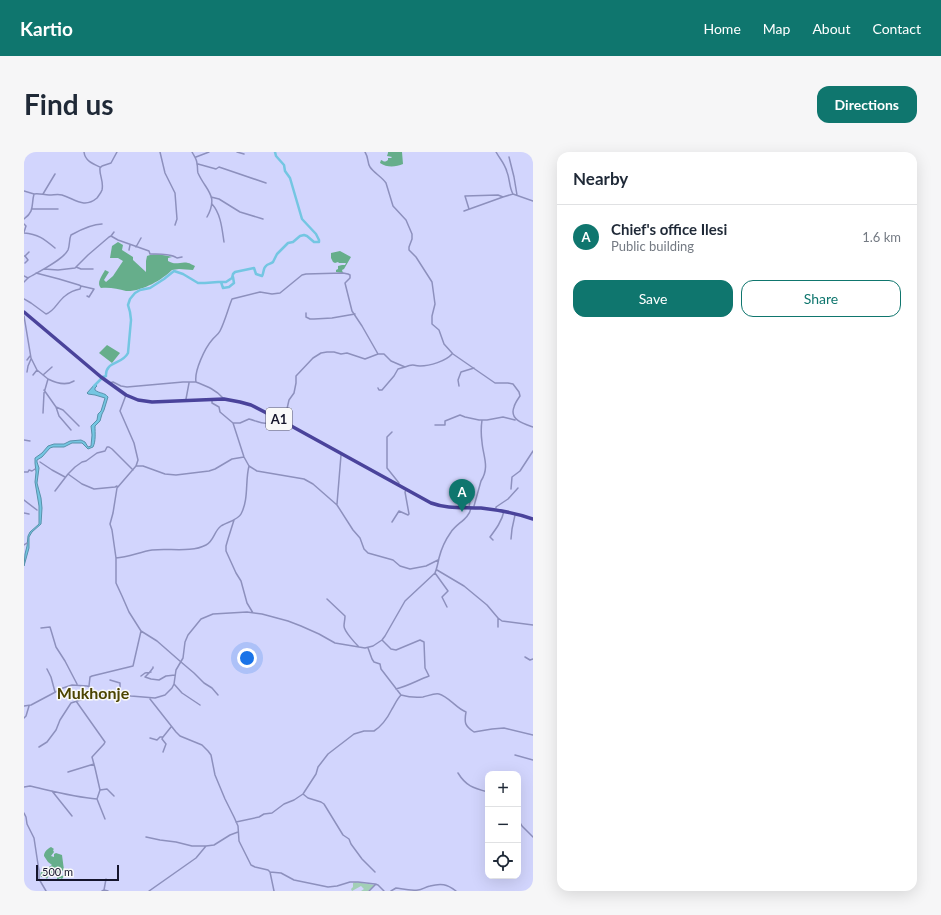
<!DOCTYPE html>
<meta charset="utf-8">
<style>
:root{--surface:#fff;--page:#f6f6f7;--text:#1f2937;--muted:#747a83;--line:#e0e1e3;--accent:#0f766e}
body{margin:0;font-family:Lato,sans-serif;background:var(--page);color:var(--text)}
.controls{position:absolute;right:12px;bottom:12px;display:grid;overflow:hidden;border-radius:8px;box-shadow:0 4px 16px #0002}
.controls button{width:36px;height:36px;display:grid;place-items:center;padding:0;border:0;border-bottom:1px solid var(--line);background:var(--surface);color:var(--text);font:20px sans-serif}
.scale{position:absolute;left:12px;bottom:10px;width:83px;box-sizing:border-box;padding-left:4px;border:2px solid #15152c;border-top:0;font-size:11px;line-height:14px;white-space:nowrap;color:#15152c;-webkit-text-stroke:3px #f9f9f9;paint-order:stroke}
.you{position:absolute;left:223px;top:506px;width:14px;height:14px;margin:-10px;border:3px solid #fff;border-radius:50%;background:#1a73e8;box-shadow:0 0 0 6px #1a73e833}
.badge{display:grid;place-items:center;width:26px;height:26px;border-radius:50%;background:var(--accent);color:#fff;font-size:13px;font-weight:700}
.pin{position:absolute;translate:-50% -33px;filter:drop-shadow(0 1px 2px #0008)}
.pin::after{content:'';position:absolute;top:21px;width:14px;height:12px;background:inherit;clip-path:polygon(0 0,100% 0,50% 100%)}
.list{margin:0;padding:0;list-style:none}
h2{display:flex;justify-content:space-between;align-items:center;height:52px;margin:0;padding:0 16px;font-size:17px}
h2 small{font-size:13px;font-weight:400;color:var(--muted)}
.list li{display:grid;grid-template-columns:26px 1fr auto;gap:12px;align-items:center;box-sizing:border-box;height:64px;padding:0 16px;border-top:1px solid var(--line)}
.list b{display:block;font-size:15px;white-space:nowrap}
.list p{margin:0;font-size:13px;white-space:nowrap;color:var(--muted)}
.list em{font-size:13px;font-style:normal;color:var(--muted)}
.actions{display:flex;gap:8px;padding:12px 16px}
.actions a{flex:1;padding:9px 0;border:1px solid var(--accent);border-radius:12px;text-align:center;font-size:14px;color:var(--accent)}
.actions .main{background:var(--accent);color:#fff}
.icon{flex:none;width:22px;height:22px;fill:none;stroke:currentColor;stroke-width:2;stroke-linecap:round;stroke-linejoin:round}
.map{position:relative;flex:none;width:509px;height:739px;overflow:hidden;border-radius:12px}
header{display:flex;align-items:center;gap:24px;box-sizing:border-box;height:56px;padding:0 20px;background:var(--accent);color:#fff}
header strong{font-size:19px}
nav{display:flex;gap:22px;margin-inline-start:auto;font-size:14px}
.intro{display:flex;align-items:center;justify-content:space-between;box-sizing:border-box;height:96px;padding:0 24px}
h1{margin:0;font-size:28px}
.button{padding:10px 18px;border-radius:12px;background:var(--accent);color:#fff;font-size:14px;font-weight:700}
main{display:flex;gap:24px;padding:0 24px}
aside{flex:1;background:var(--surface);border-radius:12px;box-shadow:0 4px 16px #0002}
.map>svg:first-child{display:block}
.green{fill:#a2cfb7}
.forest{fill:#66ae8b}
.water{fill:#74c6e2;stroke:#5891ab}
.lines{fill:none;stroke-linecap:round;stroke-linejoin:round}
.river{stroke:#74c6e2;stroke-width:2.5}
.minor{stroke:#8d90bd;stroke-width:1.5}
.trunk{stroke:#4a439b;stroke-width:3.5}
.labels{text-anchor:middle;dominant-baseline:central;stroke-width:3;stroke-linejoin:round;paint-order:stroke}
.shield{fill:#f9f9f9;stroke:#59596a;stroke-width:1}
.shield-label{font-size:13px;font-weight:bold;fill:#15152c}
.quarter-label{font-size:16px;font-weight:bold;fill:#4c4400;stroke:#f9f9f9}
</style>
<header>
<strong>Kartio</strong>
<nav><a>Home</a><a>Map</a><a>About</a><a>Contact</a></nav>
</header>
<div class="intro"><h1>Find us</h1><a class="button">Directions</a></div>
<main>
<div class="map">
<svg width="509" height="739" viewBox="0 0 509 739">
<rect width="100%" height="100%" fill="#d2d5fd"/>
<path class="green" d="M331 730 351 733 344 739H337L340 737 337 734 328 739 327 737 329 735V731Z"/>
<path class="forest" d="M364 0H378L379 12C372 15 363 16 356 11L357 8C360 9 360 11 364 8V6H367L368 5 363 4 364 1Z
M94 90 99 93 98 98 109 105V108L122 120V109L123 104C131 101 140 103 148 105L144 106V109C152 114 157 109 164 111 166 111 168 113 171 114L169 118 155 117 148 118C138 128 117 140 102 139 94 137 86 135 77 136 72 131 78 124 81 118L85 120 80 128 82 130 89 124 99 109 94 106H86L88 94Z
M316 99 327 105 320 117 318 118 319 121 312 120V118L314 117V114L318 113H321L322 111H315L314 110 311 111 309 110 307 106V101Z
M83 193 96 201 88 211 75 201Z
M27 695 30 697 29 698 30 700 27 704 30 705V702L32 701 38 703 40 718 38 719 36 722V724H38L41 722V723L38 727 36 726 33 728V723L31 720 27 722 26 724 25 723 23 727 21 725H17C15 721 18 718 22 716L23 718H25V715L28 713 24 710 20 704C20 700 23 697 27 695Z"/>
<path class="water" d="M71 232 73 234 71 236V238C76 242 80 240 84 245L80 258 78 262 76 269 71 274C71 281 72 289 69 295L64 297 58 291H48L40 295H29L26 296 18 305 13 308V310L15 316 13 331 17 346 18 356 17 372 8 380 5 385V396L0 414 1 402 3 394 4 384 6 380 15 372V354L11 330 12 320 11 311V306L18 301 24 294 30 292H40L46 289 57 288 61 290 64 295 67 294 68 283 67 274 73 268 74 262 77 259 81 246 71 243 64 242 63 241Z"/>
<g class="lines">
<path class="river" d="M197 130 199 136 205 135 210 131 209 125
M70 234 79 225 82 224C81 209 98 213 104 201L107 168 106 160 104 153 106 147 111 141 116 138 126 136 140 127 150 119 159 122 174 131H181L194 130H202L208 126 209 122 211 120 230 116 232 122 238 124C240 121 239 116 242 114 243 112 247 112 249 110L253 102 264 91 269 90 276 84 280 83 283 84 290 90H295V88L292 82 278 67 266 26 261 19 260 13 252 4 251 0"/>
<path class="minor" d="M60 0C61 9 69 12 76 15
M136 0 141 21 151 41 153 67 151 73
M168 0C170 4 173 7 173 12 174 15 173 18 174 21 182 39 195 43 183 65
M213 0 220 2
M341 0C345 6 343 11 346 15 350 21 358 25 362 31L369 54 382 68 388 82V87L385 95V98L392 105 408 130 411 152 408 164V172L415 178 420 192 429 202 471 231H484L489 232 495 240 496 244C494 247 491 251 490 255 485 268 500 272 509 275
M472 0C476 7 481 12 483 20 486 27 485 35 489 42L509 49
M172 5 185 0
M485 5 490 25 493 43
M174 12 192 17 195 15 242 31
M0 39 10 42
M19 42 31 22
M187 45 195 47 216 60 239 67
M188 52C197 62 198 77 200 90
M8 57H34
M445 57 441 44 474 43 479 45
M440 59 479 45 489 42
M0 67C11 59 7 53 10 42 15 41 20 43 25 43 30 43 34 42 38 43 51 47 60 57 73 46 75 43 77 41 78 38 80 29 75 23 76 16L78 14 87 11 93 0
M0 72 2 74 0 80
M0 81C14 82 20 87 31 96
M87 84 94 88 125 99 126 102C134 102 146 101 153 106L158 105
M112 95 117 86
M105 98 106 93
M0 104H1L5 100
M1 104 4 108 1 111
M52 115 57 117H69
M20 117 34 118 51 116 64 103 85 85 87 84 90 80
M0 124 4 126
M0 130 4 126C14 120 39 108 44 98 46 93 45 87 47 83 56 78 68 72 78 72
M57 134 70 137 65 145 63 144
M0 147 7 151 22 162C30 160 34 149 41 144 46 140 50 138 56 137L57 134 55 133 35 127 12 121
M282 161V165L286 167H290L308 166 331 162
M0 164 7 206 13 218 24 227 20 241 19 261
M3 208 6 204
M3 220 4 214 7 207
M9 223 13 218
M19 223 28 215
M24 227C32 231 42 234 50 229
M85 231 89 230 97 234 103 235 159 230H172
M435 234 434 228 437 220 450 216
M354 236 355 238H358L370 224 374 217 381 215
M20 238 32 255 39 258 55 274
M102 243 96 259 110 291 114 308 112 314 93 336 89 361 86 372 88 378 92 406V431L98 444 105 460 117 479 133 489 157 510 170 521 180 531 188 536 194 543
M199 246C191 237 182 234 172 230 170 219 181 196 188 188 190 185 194 183 196 179 201 169 204 157 208 147L236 140 248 142 256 141 278 123 282 122 319 121 324 122 326 123V126L321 131 328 159 338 174 354 202
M162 247 165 231
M188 247V251L195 255 196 260 209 271 220 305 225 314 233 319 280 327 289 332 313 353 329 378 336 386 340 397 344 401 369 408 376 414 386 417 402 414 414 408
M32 255 35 264 47 278
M260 270 265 248 270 241 272 231V224L289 206 297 201 303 200H310L317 202 323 201 341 207 354 202H360L367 209 381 215C391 211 388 214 396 214 406 214 422 209 428 202
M209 271H216L225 267C237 270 240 275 253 267
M411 273H421V269L436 263 441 265 455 268H463L479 265 491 268
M368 280 363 285V316L375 331 374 333
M0 288 6 289
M16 310 28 318 41 325
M112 314H119L141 322 152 323 185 319 191 317 208 307 220 305
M0 320H4L5 318 8 319 11 317
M44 322 58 332 70 337 91 335 93 334
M436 331C439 336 446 343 446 349 446 351 445 353 445 356
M487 337 488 325 496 319 509 299
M31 339 44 322 51 315 58 310 62 309 73 301 81 299 83 295H85L88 297 109 318
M0 348 13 358
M313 352 317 303
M450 354 457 329C466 315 459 304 458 290 457 283 457 275 458 268
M472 356V355L484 347 494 336
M0 361 5 362
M210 368 204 387 202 394V399L212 421 217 429 223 451 229 461
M368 370 375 359 384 363 385 362 381 340 382 338
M487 387 488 377 491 363
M469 388 466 385C472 377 478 369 480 359
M0 393 3 391
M92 406C104 405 116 400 128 398 145 396 167 401 182 393 190 389 190 379 197 374 203 370 214 368 217 362 225 347 221 329 225 314
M413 418 440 434 463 453 474 466V475
M411 421 424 439 418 445 423 455
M303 447 321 464C321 468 320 471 320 474 320 479 331 491 335 495
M474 466 478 469 509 473
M17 476 26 475 32 495 41 509 53 532
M358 488 367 497 372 498 396 488 400 490 401 516 405 524C394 528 384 534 372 537
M344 496 348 507 350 510 356 512 357 517 377 543
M501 505 506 508 509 507
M129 515V516L125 521 121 525 127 527 135 528 142 524 151 523
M23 517 27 525 31 540
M117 524 121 521 127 520
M86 528 96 531V542
M150 532 158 541 176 553
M65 534 66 525 68 524 109 514 117 479
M126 547 152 580 156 584 178 593 184 599 187 603 191 623 201 647 210 665 214 674 215 689 227 713 231 715 244 718 246 720 250 739
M52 549 81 590 80 592 68 605 71 616 76 638
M0 554 7 553 39 536 48 533 63 534 66 535 72 541 77 543 96 542 107 544 131 546 141 543 148 536 150 532 152 518 159 506 161 490 164 483 177 467 189 462 223 460 238 462 264 469 277 474 295 482 311 491 341 496 349 494 358 488 361 484 381 449 411 421C413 416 414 411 415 406 417 398 422 387 427 380 433 371 445 367 447 356
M0 566 2 564 5 554
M139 585 138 587 142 592 139 600
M126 586 133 588 136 585H139L147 575
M15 595 23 590 32 578 36 568 47 551 72 543 74 542
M491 603 509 608
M44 620 70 612
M434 621C442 634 449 636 464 640
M0 635 6 634C28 639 50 645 73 647
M28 639 48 664
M279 642 284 646 297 650 300 652 319 683 325 687 327 692 338 707 351 720
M0 661 2 665 3 672 10 686 15 719V727L22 739
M81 667 73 647 76 638 83 637 90 644
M494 667 498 674 509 685
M212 670 235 665 240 662 248 661 260 652 270 648 279 642 292 622 294 615 304 602 330 582 340 579H350C358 574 364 565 368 557 371 552 373 547 377 543 384 545 391 546 399 545 404 544 410 541 415 542 424 544 433 557 442 560 440 571 441 574 450 580L468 577 480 576 509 583
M122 685 136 688 152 690 168 694H183
M246 720 257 721 270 728 304 735 313 734 326 730H334L351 732 354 733 360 739
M80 738 82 727
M78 739 80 738 84 739
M125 739 172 706 182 694 190 693 206 683 214 680
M345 739 352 732
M367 739 372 736C379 737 386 739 394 738 398 738 401 735 406 734 417 731 423 732 432 739"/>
<path class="trunk" d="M0 160 77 225 102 243 114 248 128 250 200 247 216 250 227 253 260 270 407 351C423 357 440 355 457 356 475 358 492 361 509 367"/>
</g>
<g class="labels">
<rect class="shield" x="242" y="256" width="26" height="22" rx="3"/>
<g class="shield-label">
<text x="255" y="267">A1</text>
</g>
<g class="quarter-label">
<text x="69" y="540">Mukhonje</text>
</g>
</g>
</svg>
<div class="controls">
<button>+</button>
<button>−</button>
<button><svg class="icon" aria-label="locate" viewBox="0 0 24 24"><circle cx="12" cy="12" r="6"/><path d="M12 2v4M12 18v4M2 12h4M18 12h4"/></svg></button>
</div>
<div class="scale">500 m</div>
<div class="you"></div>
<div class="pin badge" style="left:438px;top:360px">A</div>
</div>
<aside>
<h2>Nearby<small></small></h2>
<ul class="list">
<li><span class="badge">A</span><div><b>Chief's office Ilesi</b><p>Public building</p></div><em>1.6 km</em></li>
</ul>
<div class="actions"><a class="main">Save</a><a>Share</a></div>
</aside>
</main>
